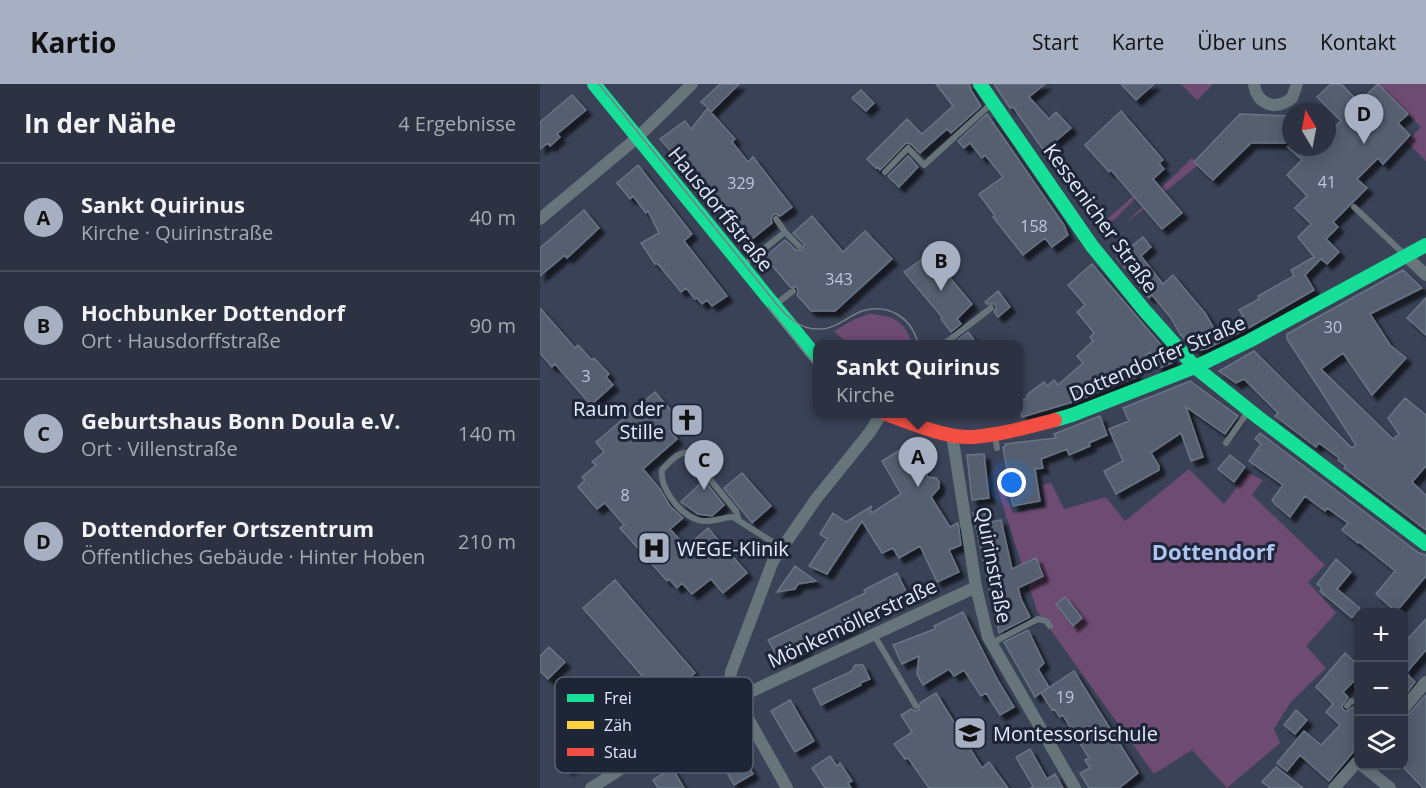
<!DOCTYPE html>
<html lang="de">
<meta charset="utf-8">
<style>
:root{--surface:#2c3241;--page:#343a48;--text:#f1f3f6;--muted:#a6aab1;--line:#484d5a;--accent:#a7afc3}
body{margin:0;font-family:"Open Sans",sans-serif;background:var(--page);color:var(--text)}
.controls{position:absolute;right:18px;bottom:18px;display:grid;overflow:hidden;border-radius:12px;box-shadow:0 3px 15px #0003}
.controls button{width:54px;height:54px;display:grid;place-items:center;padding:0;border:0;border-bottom:2px solid var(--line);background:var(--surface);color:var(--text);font:30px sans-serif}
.compass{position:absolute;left:742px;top:18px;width:54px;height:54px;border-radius:50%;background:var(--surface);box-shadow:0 3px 15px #0003;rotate:350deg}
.you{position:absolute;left:472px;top:399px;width:21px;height:21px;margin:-15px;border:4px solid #fff;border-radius:50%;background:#1a73e8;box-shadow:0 0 0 9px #1a73e833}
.badge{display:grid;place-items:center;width:39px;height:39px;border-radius:50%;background:var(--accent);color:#111;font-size:20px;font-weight:700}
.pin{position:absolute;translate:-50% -50px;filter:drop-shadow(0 2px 3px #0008)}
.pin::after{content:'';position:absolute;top:32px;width:21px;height:18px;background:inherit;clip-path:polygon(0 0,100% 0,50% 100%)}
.popup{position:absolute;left:273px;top:256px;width:210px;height:78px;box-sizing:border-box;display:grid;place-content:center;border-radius:12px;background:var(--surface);filter:drop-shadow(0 2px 4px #0005);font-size:20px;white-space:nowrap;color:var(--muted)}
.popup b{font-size:22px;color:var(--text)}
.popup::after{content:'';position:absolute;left:50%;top:100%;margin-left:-12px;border:12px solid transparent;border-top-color:var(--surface)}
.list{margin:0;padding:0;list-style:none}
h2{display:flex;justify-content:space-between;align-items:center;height:78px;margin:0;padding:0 24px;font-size:26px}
h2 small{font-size:20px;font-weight:400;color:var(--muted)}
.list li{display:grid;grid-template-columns:39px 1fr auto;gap:18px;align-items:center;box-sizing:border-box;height:108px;padding:0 24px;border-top:2px solid var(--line)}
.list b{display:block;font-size:22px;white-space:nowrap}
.list p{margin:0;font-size:20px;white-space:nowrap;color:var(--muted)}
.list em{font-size:20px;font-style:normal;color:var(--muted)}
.icon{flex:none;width:33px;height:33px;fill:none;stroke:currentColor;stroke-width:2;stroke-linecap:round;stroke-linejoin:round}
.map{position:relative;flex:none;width:886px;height:704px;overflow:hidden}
header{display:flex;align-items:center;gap:36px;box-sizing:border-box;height:84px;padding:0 30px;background:var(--accent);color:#111}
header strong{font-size:28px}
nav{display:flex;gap:33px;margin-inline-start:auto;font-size:21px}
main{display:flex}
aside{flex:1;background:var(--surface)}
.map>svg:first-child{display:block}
.green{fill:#6e4b73}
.building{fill:#545f6f;stroke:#697484;stroke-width:1.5;filter:url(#shadow)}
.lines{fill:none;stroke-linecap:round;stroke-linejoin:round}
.lane{stroke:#677479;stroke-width:6}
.street{stroke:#677479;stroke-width:12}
.fast{stroke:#16e098;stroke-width:14}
.jam{stroke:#f24e42;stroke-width:14}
.tram{stroke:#767e87;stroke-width:1.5}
.labels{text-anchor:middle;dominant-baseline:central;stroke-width:6;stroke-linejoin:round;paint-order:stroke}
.number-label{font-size:16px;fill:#bec7da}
.street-label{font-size:20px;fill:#e1eafd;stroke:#1e2537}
.poi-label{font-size:20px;fill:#e1eafd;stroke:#1e2537;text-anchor:start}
.quarter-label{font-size:22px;font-weight:bold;fill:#afc3f1;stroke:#1e2537}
.key{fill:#1e2537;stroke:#586072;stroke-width:1.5}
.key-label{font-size:16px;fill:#e1eafd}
</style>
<header>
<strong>Kartio</strong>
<nav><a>Start</a><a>Karte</a><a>Über uns</a><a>Kontakt</a></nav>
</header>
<main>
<aside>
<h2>In der Nähe<small>4 Ergebnisse</small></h2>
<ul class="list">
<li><span class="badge">A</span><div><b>Sankt Quirinus</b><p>Kirche · Quirinstraße</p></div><em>40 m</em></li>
<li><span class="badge">B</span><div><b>Hochbunker Dottendorf</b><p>Ort · Hausdorffstraße</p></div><em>90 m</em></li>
<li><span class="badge">C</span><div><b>Geburtshaus Bonn Doula e.V.</b><p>Ort · Villenstraße</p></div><em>140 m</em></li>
<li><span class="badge">D</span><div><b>Dottendorfer Ortszentrum</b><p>Öffentliches Gebäude · Hinter Hoben</p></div><em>210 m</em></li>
</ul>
</aside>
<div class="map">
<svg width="886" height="704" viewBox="0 0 886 704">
<defs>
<filter id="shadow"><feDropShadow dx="5.5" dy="5.5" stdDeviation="1.5" flood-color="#0009"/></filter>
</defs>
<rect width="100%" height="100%" fill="#3a4257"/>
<path class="green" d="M641 0H673L657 16Z
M835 0H886V77L867 58 881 43Z
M652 74 658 81 585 140Z
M624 85 577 133 559 148 557 144Z
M329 230C352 231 366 237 372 260H308L294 247 315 235Z
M649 385 684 420 708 389 723 396 712 411 785 481 768 498 796 529 766 562 786 584 750 619 734 645 740 659 687 704 652 666 614 690 497 527 457 404H462L473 429 505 423 502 401 511 399 524 425 566 413 585 437Z"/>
<path class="building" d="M180 0H199L171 28 168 25 195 55 192 58 208 78 213 73 252 123 240 132 236 130 233 131 231 135 232 139 206 160 194 145 197 143 120 55 145 37 151 45 168 24 161 18Z
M396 0H429L431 6 441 22 411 49 407 45 380 69 371 60 366 59 340 86 338 83 336 84 327 75 367 35 382 50 413 22Z
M454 0H505L489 13 509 35 516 28 531 44 504 67 473 23 470 24Z
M581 0H614L596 16Z
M791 0H801L819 18 838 0 868 30 858 39 870 51 843 80 838 74 817 95 827 104 793 138 798 143 786 155 799 168 787 180 781 175 765 191 774 206 705 246 666 265 656 267 640 250 631 234 612 211 609 214 577 174 603 153 611 163 601 172 623 200 633 191 665 229 676 248 703 232 699 226 719 215 718 212 754 192 751 186 774 173 758 153 771 140 755 124 767 112 747 91 762 76 748 63H787V51L801 37 777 13Z
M321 6 334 19 326 27 312 14Z
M32 11 46 26 17 50 20 53 10 62 8 59 0 65V38Z
M581 27 623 76 619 79 624 85 613 95 642 129 622 145 571 86 569 88 545 61Z
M447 30 524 141 528 151 512 163 505 154 483 171 453 133 455 132 439 110 463 93 445 71 442 74 430 59 424 64 418 57Z
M700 30 750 32 751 59H711L673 96 654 78Z
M368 72 378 83 359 103 348 92Z
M98 81 152 150 144 157 187 212 172 222 167 216 162 220 157 214 155 215 146 204 141 208 118 180H115L101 159 119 149 108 127 106 129 93 112 90 115 77 99Z
M44 126 59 144 27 174 25 171 0 192V164Z
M272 132 303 168 325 147 352 175 295 227H271L257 211 258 207 257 203H250L225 173 245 156 256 166H262L264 160 253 149Z
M390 170 432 220 417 235 421 240 411 248 401 235 402 233 364 188Z
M552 180 633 275 632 279 619 284 610 268 593 282 597 293 536 317 482 333 479 316 486 315 488 310 504 298 507 302 514 296 518 301 543 279 537 272 553 257 550 253 554 249 537 228 545 221 528 201Z
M863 186 882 204 830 230 850 261 866 274 832 311 803 269 781 285 853 355 859 350 848 334 865 314 886 331V382L872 398 886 411V446L804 384 806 382 798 376 799 374 779 359 776 363 735 332 738 329 704 295 696 299 679 287 714 267 812 364 816 361 747 255V250Z
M458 207 470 223 458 233 454 228 456 224 455 220H447L445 218Z
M886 214V251L867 234Z
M0 224 35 264 38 261 52 276 54 274 69 290 66 293 73 301 51 321 15 280 12 283 0 269Z
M428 248 438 261H421L418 256Z
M650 297 698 332 685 350 646 323 663 373 651 377 641 349 611 369 619 382V386L576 410 564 387 583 377 569 345 589 337 583 324Z
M115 308 135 331 147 329 152 331 153 337 150 340 130 347 137 355 103 385 120 405 130 422 143 434 130 445 146 463 168 444 207 489 183 509 171 495 152 510 142 499 137 504 129 495 127 497 80 444 84 441 65 419 57 425 38 403 45 396 42 393 56 381 52 378 64 368 56 358Z
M560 332 567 351 549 359 550 362 529 371 527 365 501 375 503 384 495 385 500 417 473 422 470 407 474 405 475 402 468 392 463 363 466 362 465 360 516 354 514 350Z
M720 349 879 469 886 471V492L856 528 836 510 855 487 819 458 818 459 802 446 808 439 787 424 785 427 765 412 750 433 736 421 732 416 743 401 709 377 721 360 715 355Z
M368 361 388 393 396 394 399 398V404L391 413 410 443 418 439 421 461 409 466 419 488 397 498 380 462 359 474 353 464 342 469 322 437 287 490 269 482 287 455 280 450 293 429 306 438 332 422 330 425 332 429 361 410 342 377Z
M444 370 449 414 432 416 427 371Z
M690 371 705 383 694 398 678 385Z
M202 389 231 422 212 439 184 404Z
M164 396 184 421 172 432 158 430 141 418Z
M444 423 446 439 461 436 472 485 496 474 503 492 478 504 481 515 490 533 459 549 433 429Z
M796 475 811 488 797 505 820 524 812 534 780 507 782 504 777 500Z
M255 482 276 497 258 500 255 505 237 508Z
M357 489 367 509 311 537 314 542 294 552 292 546 264 559 267 565 248 574 245 568 237 572 228 556 325 509 324 506Z
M75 496 155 589 123 616 43 524Z
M525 513 542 534 533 542 516 520Z
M423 528 457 595 474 623 460 631 446 609 441 612 424 586 414 592 409 585 383 601 377 590 379 572 362 580 353 561 395 545 394 542Z
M886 535V566L866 589 875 598 864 612V559Z
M488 546 504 579 498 585 509 603 495 613 464 558Z
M9 563 25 578 8 595 0 587V572Z
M805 569 819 582V592L803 608 808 613 802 622 803 626 807 627 813 623H819V661L789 697 760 671 747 687 737 679 764 647 781 661 800 641 786 628 793 620 776 603Z
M315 581H323L330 595 320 599 321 601 281 621 273 605 312 587Z
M534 587 598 689 579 704H549L540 689 550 684 545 676 549 674 523 631 520 633 514 625 512 626 501 609Z
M396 609 442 684 449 678 468 704H389L368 674 365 675 354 660 372 648 361 631 371 625 375 627 379 626 380 619Z
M886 611V704H883L864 684V632L870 629Z
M250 616 274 657 255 668 231 627Z
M756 626 767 636 755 650 744 641Z
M61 639 73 658 27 686 17 670Z
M190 649 213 690 194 701 171 660Z
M490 665 507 695 515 690 523 704H491L493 702 476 673Z
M290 672 297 682 300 679 312 697 308 699 311 704H285L272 684Z
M736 683 763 704H730L722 698Z
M132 684 144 704H118L113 696Z"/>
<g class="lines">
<path class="lane" d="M345 88 368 64 384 81 451 20
M814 123 864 170
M236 135 245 148
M205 180 245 148 259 162
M236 220 253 207
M404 260 451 224
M455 352 457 364
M686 359 707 329
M462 391 464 398 470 402
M199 437 196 427 172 398 155 370C141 364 131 376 122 386 119 406 144 436 164 437 175 438 183 433 193 433L242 464
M334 551 376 622
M452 559 498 535 506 537 510 542
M807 622 811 617 818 618"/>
<path class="street" d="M714 0C717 21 736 27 752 14L757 0
M0 135 98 53 152 0
M867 173 886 191
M412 351 436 503 448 553 535 704
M864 624 886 598
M823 682 850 704
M51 704 170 628 195 615 436 503
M247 704 205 629 189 605 191 588 233 477 276 415 330 348 341 330
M794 704 818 677"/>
<path class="fast" d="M54 0 278 275
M440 0 552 162 605 227 655 283 719 334 886 460
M515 336 532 331 655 283 709 257 886 161"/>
<path class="jam" d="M346 330C371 339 405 354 432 353 460 351 488 343 515 336"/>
<path class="tram" d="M59 0 234 217C246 232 259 246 280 245 296 245 308 232 322 227 349 219 372 234 378 260
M228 223 278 285"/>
</g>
<defs>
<g id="church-square" transform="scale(1.725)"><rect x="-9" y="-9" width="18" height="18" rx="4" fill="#a7afc3" stroke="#1e2537"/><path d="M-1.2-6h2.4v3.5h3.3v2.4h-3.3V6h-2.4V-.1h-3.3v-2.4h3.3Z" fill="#111"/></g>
<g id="hospital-square" transform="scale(1.725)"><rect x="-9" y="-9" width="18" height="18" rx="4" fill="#a7afc3" stroke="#1e2537"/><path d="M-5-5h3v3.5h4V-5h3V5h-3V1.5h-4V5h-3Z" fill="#111"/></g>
<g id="school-square" transform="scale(1.725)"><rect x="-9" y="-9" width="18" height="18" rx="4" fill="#a7afc3" stroke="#1e2537"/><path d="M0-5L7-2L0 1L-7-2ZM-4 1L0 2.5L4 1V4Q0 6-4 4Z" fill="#111"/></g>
</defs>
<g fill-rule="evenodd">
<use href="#church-square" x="147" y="336"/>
<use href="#hospital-square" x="114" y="464"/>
<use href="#school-square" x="430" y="649"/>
</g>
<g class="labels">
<g class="number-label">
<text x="787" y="98">41</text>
<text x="201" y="99">329</text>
<text x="494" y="142">158</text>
<text x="299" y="195">343</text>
<text x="793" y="243">30</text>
<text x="46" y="292">3</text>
<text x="85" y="411">8</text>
<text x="525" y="613">19</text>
</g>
<g class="street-label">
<text transform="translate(181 125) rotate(51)">Hausdorffstraße</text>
<text transform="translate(561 134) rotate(54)">Kessenicher Straße</text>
<text transform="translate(617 274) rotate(-23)">Dottendorfer Straße</text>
<text transform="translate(454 481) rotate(79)">Quirinstraße</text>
<text transform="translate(312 539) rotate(-25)">Mönkemöllerstraße</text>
</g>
<g class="poi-label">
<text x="124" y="324" text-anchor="end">Raum der<tspan x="124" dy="23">Stille</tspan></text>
<text x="137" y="464">WEGE-Klinik</text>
<text x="453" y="649">Montessorischule</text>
</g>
<g class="quarter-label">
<text x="673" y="467">Dottendorf</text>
</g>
</g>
<rect x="15" y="593" width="198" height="96" rx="9" class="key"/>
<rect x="27" y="610" width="27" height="8" fill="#16e098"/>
<rect x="27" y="637" width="27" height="8" fill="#ffcf43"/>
<rect x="27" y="664" width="27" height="8" fill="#f24e42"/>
<g class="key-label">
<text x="64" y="620">Frei</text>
<text x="64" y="647">Zäh</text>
<text x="64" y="674">Stau</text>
</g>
</svg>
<div class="controls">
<button>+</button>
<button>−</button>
<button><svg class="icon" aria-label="layers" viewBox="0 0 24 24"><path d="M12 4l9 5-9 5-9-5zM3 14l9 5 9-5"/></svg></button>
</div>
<svg class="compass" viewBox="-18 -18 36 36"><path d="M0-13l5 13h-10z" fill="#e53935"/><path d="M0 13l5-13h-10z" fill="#a6aab1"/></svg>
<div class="you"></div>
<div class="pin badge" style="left:378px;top:403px">A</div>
<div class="popup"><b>Sankt Quirinus</b>Kirche</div>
<div class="pin badge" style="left:401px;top:207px">B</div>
<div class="pin badge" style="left:164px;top:406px">C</div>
<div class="pin badge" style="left:824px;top:60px">D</div>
</div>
</main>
